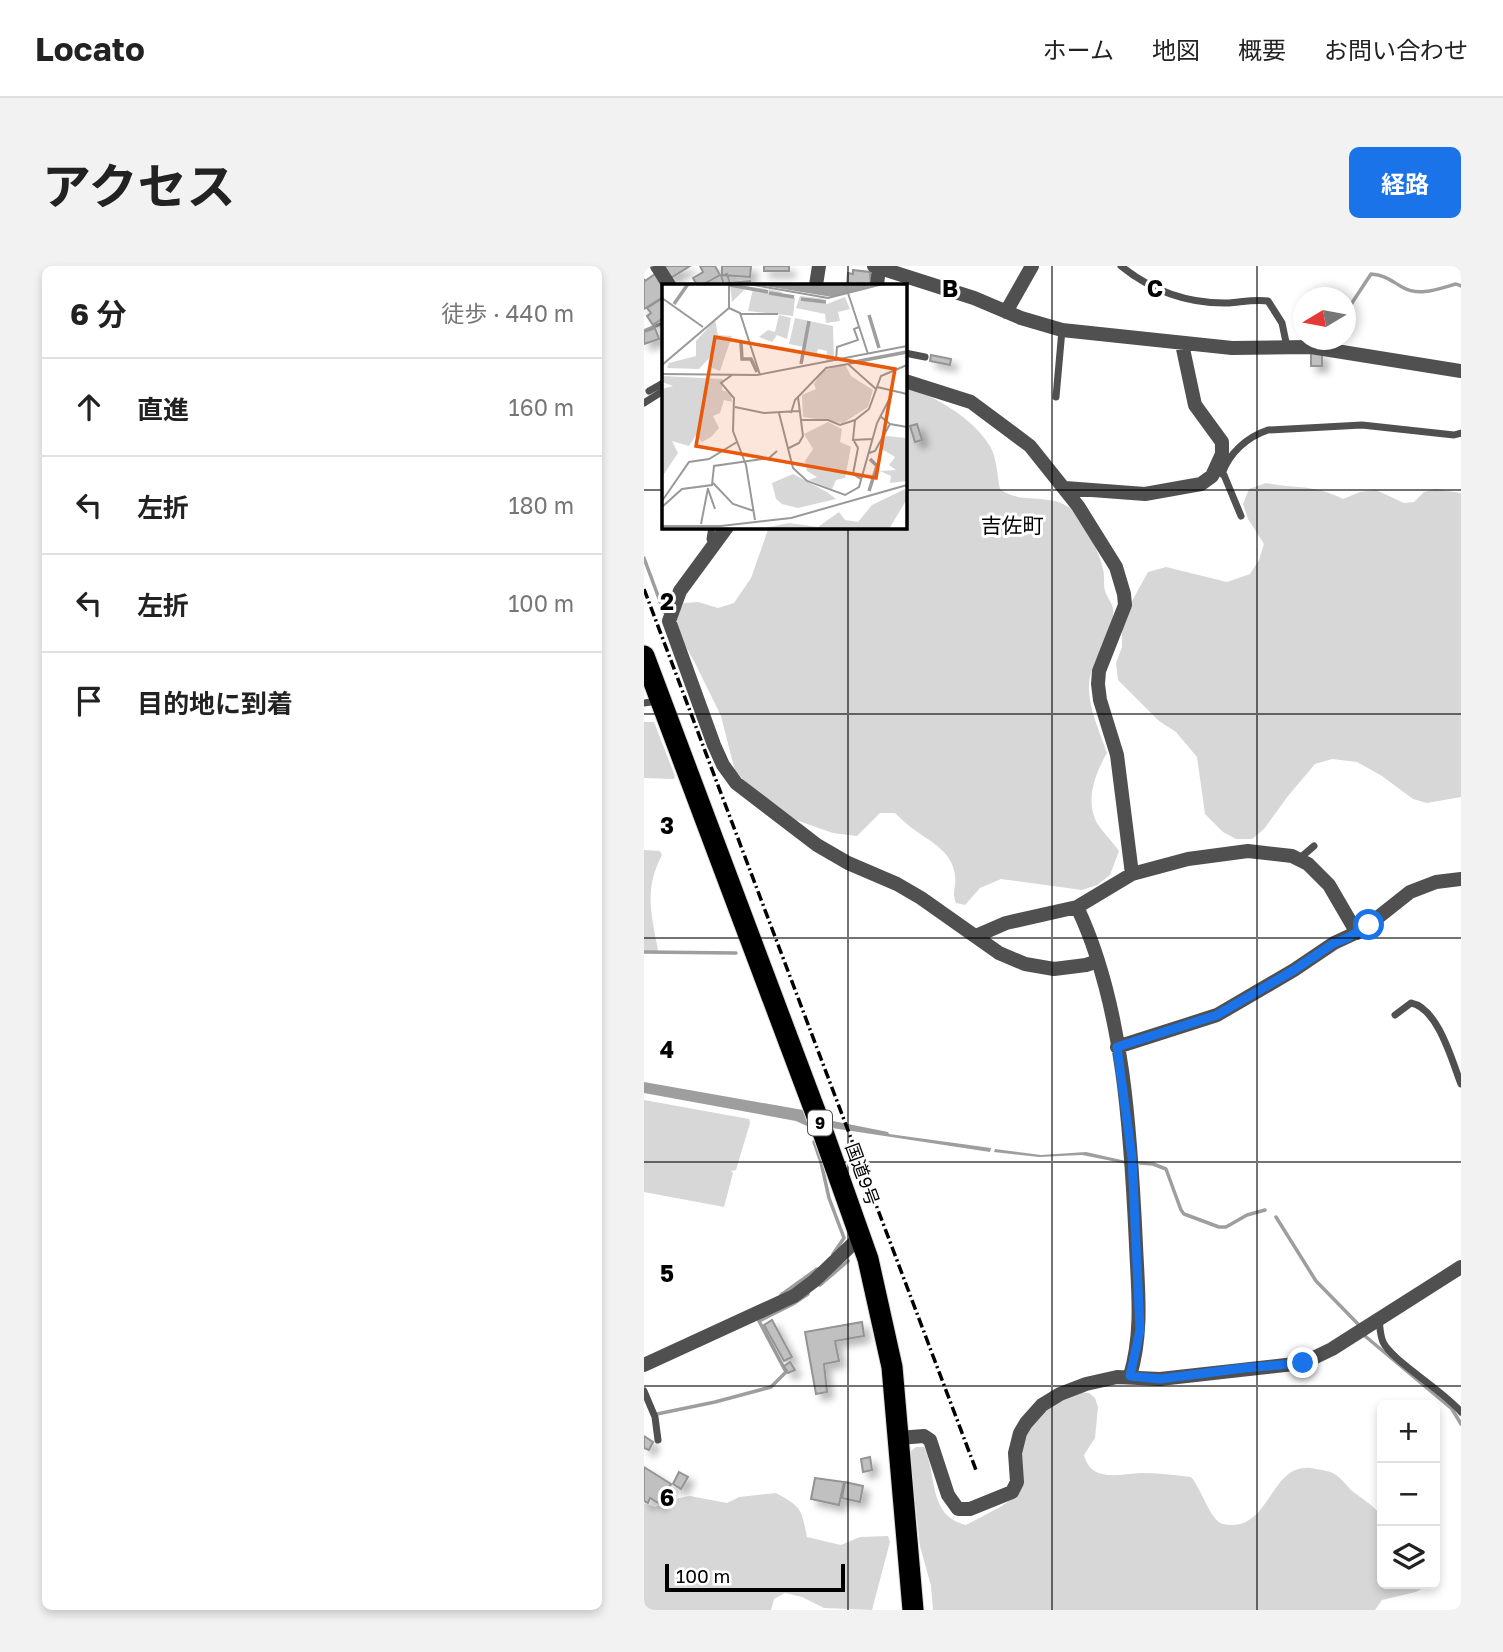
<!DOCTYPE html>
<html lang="ja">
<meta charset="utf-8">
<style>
:root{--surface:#fff;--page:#f2f2f2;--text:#222;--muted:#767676;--line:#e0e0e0;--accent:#1a73e8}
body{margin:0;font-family:"Golos Text","Noto Sans JP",sans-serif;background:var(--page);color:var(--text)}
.controls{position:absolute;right:21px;bottom:21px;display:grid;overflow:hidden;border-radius:10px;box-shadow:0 4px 10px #0003}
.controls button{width:63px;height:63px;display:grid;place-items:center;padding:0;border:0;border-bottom:2px solid var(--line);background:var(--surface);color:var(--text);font:35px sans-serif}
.compass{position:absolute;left:649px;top:21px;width:63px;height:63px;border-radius:50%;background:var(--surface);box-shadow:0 4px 10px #0003;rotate:260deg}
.scale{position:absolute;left:21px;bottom:18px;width:180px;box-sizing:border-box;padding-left:7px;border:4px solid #000;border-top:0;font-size:19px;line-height:24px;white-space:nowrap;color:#000;-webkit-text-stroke:5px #fff;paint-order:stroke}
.stop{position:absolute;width:21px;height:21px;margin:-16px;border:5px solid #1a73e8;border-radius:50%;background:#fff}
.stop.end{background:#1a73e8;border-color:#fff;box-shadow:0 2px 7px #0008}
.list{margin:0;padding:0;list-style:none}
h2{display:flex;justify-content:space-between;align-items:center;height:91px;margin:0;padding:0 28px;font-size:30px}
h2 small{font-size:23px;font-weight:400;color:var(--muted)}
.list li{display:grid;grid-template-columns:46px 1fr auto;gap:21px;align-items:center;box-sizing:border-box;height:98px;padding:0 28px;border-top:2px solid var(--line)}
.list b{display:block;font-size:26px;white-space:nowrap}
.list em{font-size:23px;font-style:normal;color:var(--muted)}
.icon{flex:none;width:38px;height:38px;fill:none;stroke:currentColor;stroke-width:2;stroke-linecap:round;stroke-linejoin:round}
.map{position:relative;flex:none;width:817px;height:1344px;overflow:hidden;border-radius:10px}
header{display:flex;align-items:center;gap:42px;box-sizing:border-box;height:98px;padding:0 35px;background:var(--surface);border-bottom:2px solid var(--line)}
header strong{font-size:33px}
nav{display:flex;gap:38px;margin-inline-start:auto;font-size:24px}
.intro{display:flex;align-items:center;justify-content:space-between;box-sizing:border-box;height:168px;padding:0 42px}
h1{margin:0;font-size:49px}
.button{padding:18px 32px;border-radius:10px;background:var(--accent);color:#fff;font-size:24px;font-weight:700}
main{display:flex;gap:42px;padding:0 42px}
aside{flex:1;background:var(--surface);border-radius:10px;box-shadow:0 4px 10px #0003}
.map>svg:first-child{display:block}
.green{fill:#d7d7d7}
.water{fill:#9e9e9e}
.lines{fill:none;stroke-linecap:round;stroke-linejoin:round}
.stream{stroke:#9e9e9e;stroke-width:3.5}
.building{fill:#c0c0c0;stroke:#949494;stroke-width:2;filter:url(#shadow)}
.highway-casing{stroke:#dbdbdb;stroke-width:23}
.lane{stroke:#505050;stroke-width:7}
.street{stroke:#505050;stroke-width:14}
.highway{stroke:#000;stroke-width:21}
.rail{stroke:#000;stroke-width:3.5;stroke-dasharray:10 3.5 2 3.5;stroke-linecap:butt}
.route{stroke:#1a73e8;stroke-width:9}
.grid{fill:none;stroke:#000;stroke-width:2;stroke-opacity:0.55}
.labels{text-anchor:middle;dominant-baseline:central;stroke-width:6;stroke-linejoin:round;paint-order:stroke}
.shield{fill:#fff;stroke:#4c4c4c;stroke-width:2}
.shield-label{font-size:16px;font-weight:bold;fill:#000}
.street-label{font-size:18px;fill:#000;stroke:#fff}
.quarter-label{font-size:21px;fill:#000;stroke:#fff}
.inset-river{fill:none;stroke:#9e9e9e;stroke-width:3.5}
.inset-road{fill:none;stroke:#999;stroke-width:2}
.view{fill:#e8590c;fill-opacity:0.15;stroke:#e8590c;stroke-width:3.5}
.inset-edge{fill:none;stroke:#000;stroke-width:3.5}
.grid-label{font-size:23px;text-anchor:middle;font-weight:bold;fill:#000;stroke:#fff;stroke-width:6;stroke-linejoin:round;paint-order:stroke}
</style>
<header>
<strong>Locato</strong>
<nav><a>ホーム</a><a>地図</a><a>概要</a><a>お問い合わせ</a></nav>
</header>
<div class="intro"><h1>アクセス</h1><a class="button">経路</a></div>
<main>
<aside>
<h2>6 分<small>徒歩 · 440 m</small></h2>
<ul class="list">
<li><svg class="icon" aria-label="ahead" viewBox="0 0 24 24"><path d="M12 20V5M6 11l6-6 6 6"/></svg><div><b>直進</b></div><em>160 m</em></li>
<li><svg class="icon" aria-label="left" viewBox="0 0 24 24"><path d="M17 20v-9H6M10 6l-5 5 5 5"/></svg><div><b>左折</b></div><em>180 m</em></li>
<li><svg class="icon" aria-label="left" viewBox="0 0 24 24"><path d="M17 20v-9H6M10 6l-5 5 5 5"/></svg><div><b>左折</b></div><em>100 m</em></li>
<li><svg class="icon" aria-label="arrive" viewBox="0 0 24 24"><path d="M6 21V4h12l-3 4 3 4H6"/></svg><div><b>目的地に到着</b></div></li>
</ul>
</aside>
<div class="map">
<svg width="817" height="1344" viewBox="0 0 817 1344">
<defs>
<filter id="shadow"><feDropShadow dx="6" dy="6" stdDeviation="3.5" flood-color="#0004"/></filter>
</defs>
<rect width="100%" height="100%" fill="#fff"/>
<path class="green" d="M261 119C293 133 326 149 346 180 353 192 353 209 356 223 377 240 408 224 431 246 442 255 456 289 459 303 461 310 459 318 461 325 464 334 471 339 469 349 467 375 446 394 445 420 444 441 456 467 463 487 452 506 442 531 451 553 454 561 469 576 475 585L466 609 453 619 438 624 357 613 336 622 321 639 312 637C307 625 313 621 311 610 309 587 289 577 272 565 264 560 258 553 251 547H236L213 570 189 567 149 553 109 524 91 505 77 450 51 397 33 365 32 349 40 337 54 336 74 342 90 337 107 312 125 261H261Z
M622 217C652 223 670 218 699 233L716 226 732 224 760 237 770 236 780 226 791 223 817 227V531L783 537 769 533 738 510 713 496 688 493 671 498 644 530 620 563 608 573H592L579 566 561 548 553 491 532 466 515 455 474 414 472 397 478 381V362L488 335 504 306 522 301 583 316 606 308 615 294 620 278 604 253 599 238 605 223Z
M0 456H10L31 510 30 513 0 512Z
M0 584 16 585 18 589C0 623 7 647 14 684L12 686H0Z
M0 834 105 853 106 857 92 904 87 905 89 907 80 941 0 926Z
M436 1126 445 1127 451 1132 454 1141 451 1172 440 1189C447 1217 476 1208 497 1207 513 1207 530 1209 547 1211 557 1222 567 1256 579 1258 628 1269 625 1191 672 1203 678 1204 687 1205 692 1209 698 1213 702 1219 707 1224 716 1232 734 1241 738 1253 742 1264 738 1304 738 1318H780L779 1322 772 1326 738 1334 731 1344H289L287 1320 276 1280 266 1194 267 1185 272 1181H280C294 1210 283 1249 322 1259L358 1240 373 1229C376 1199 375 1163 400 1141 408 1134 425 1130 436 1126Z
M132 1227C159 1242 157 1243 163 1271L197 1279 216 1271 244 1270 246 1276 228 1344 180 1342 158 1331 141 1327 130 1333 127 1344H0V1237L11 1241 35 1232 46 1230 83 1237 95 1231Z"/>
<path class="water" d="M0 816 159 844 165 861 152 855 0 827Z
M184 854 244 866 245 868 347 882 346 886 188 862Z
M351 883 397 889 442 886 482 895 483 898 438 889 395 891 350 886Z"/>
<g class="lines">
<path class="stream" d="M702 46 727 8C741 9 746 14 758 21 775 31 794 23 812 18L817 20
M0 65 19 57
M0 292 20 346
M0 686 92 687
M170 876 177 896 185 932 200 972 189 988
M496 897 509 898 522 903 537 944 540 948 575 961H582L603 949 621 944
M632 951 672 1015 714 1058
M176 1019 204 995
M137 1029 173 1003
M721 1070 808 1143 817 1158
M13 1148 71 1136 127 1121 142 1106 115 1055 149 1038 164 1028"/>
</g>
<path class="building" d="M18 0H46L25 13Z
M56 0H71L76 9 58 19H53L49 12 59 6Z
M78 0H107L106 11 78 9Z
M120 0H145V5H120Z
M209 4 226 6 227 19H203L204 7 209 8Z
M11 8 19 22V31L0 43V13L1 15Z
M83 8 86 17 80 19 77 10Z
M106 15V19H84V17Z
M19 32V52L9 59 3 50 7 47 3 42Z
M11 62 15 73 0 78V66Z
M667 87H678V100H667Z
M287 89 307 93 306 99 286 95Z
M273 158 278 174 271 176 266 160Z
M128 1054 148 1091 140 1095 120 1059Z
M218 1056 220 1070 191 1075 195 1095 180 1098 183 1126 172 1128 161 1066Z
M146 1096 151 1104 144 1107 140 1100Z
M0 1170 9 1176 5 1184 0 1182Z
M226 1191 228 1204 219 1206 217 1193Z
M0 1201 27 1218 16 1238 6 1232 4 1237 0 1235Z
M35 1206 44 1211 37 1223 29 1218Z
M171 1212 200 1216 195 1239 167 1233Z
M201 1216 219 1220 216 1236 198 1232Z"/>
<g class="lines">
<g class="highway-casing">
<path id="highway" d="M0 390 180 869 224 993 248 1101 269 1344"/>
</g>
<path class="lane" d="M477 0C508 25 544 38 585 37 598 36 611 33 624 35L638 57 643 81
M261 87 281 91
M5 125 19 117
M412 131 418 64
M0 137 19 125
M576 207 580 209 597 250
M578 208C585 187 603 171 624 164L718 159 810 169 817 167
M68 261 66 273 70 279
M0 437 14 435
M656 592 670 580
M751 749 767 737C794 742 808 795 817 818
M735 1054C736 1061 736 1069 739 1076 747 1094 800 1125 817 1146
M0 1125 11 1151 14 1174"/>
<path class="street" d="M13 0 25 19
M230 0 330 32 377 52 418 64 588 82 667 81 817 105
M172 19 175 0
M233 19 235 2
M362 46 388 0
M261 115 327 136 386 180 434 240 472 301 480 328 481 339 455 405 454 418 456 434 473 489 488 608
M421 222 501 228 557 218 568 210 578 188V176L551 139 538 78
M83 261 36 325 25 355 70 479 79 499 92 517 173 579 204 597 253 618 277 632 355 687 381 698 410 703 442 699 454 695
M433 641C480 739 487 871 492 979 494 1025 499 1066 486 1110
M332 670 362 657 433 641 488 608 544 593 604 585 648 590 664 598 685 619 713 667
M473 781 573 749 650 704 690 677 718 664 766 626 792 616 817 613
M0 1099 150 1030 170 1015 217 970
M254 1172 280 1170 286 1174 304 1229 314 1243H326L368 1226 373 1216 371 1187 376 1167 382 1157 398 1139 416 1128 442 1118 473 1111 516 1113 659 1097 688 1083 817 1001"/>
<use href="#highway" class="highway"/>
<path class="rail" d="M0 323 332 1204"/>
</g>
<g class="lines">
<path class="route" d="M659 1097 600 1102 516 1113 486 1110 496 1064 488 892 473 781 573 749 650 704 690 677 703 672 725 659"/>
</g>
<path class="grid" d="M204 0V19M408 0V1344M613 0V1344M0 224H19M261 224H817M204 261V1344M0 448H817M0 672H817M0 896H817M0 1120H817"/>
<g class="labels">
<rect class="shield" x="164" y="844.5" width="24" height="25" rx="5"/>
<g class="shield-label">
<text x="176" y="857">9</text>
</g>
<g class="street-label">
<text transform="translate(219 908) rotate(70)">国道9号</text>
</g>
<g class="quarter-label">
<text x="368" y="259">吉佐町</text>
</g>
</g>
<g transform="translate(18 18)">
<rect width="245" height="245" fill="#fff"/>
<path d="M68 0 105 5 106 9 107 5 120 8V12L133 14 131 32 86 27 91 5 84 4 70 18ZM138 12 165 15 150 17 165 20 183 13 188 25 176 28 178 37 164 39 163 30 134 24ZM117 31 129 34 125 55 115 51 110 58 97 53 106 46 113 48ZM133 34 171 42 172 75 164 77 165 67 156 65 154 73 141 70 142 63 127 60ZM53 36 56 51 70 52 58 87 48 83 51 70 37 85 5 84 7 79 34 72V57ZM183 80 189 92 211 106 206 123 181 139 141 133 140 111 154 105 152 100 160 87ZM0 92 61 95 60 106 69 109 70 118 62 116 58 129 51 132 57 144 49 153 40 158 34 151 27 162 10 157 16 169 0 193V105L11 102 0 98ZM166 138 180 145 178 158 189 163 183 194 174 196 170 205 147 196 155 193 145 187 143 177 151 165 142 150ZM224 152 245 154V197L228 199 229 192 218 187 234 186 227 181 233 173 218 164ZM131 190 165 208 174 215 136 224 120 220 114 215 110 199ZM243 205 245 215 227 245H98L127 239 156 243 177 228 183 236 196 238 210 221Z" fill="#d7d7d7"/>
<path d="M91 0H217L170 13Z" fill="#9e9e9e"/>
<path class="inset-river" d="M68 1 106 8M107 9 132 13M139 15 164 18M12 20 26 0M207 31 217 64M79 59 80 75H89L95 88M187 79 245 68M139 80 147 37M207 207 215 182 208 175"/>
<path class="inset-road" d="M67 0V24M86 0 166 14 221 0M183 0 206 70M0 14 41 43M67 24 78 29 98 91M78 30H116M174 77 175 63 196 56 192 45 197 43M0 81 67 24M0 90 95 91 245 62M70 91 59 99 72 114 71 147 84 181 93 236M215 103 245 110M73 123 102 129 137 127M117 129 131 184 145 197 183 211 197 203 215 139 230 110M129 129 133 116 164 84 186 80 214 105M218 132 228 140 245 143M140 136H166L178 141 193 136 207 125 219 92 245 81M193 136 191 156 210 155M192 157 196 164 191 190 199 195M127 164 137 159 141 152 136 113M207 169 213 167 228 140M51 199 71 220 92 227M46 205 53 225M0 217 27 178 47 175 75 158M0 223 20 205 50 201 52 182 107 174 115 167M39 240 46 204M0 242H59L129 234 245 201"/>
<path class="view" d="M53 53 233 85 214 194 34 162Z"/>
<rect width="245" height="245" class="inset-edge"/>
</g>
<g class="grid-label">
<text x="306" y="31">B</text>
<text x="511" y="31">C</text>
<text x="23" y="344">2</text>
<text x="23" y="568">3</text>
<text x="23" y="792">4</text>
<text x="23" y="1016">5</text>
<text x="23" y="1240">6</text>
</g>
</svg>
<div class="controls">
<button>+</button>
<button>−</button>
<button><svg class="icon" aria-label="layers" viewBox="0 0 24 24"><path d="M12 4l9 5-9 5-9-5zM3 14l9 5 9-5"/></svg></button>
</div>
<svg class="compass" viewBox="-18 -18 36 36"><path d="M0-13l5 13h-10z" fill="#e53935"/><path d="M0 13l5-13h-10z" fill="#767676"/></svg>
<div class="scale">100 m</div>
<div class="stop" style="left:725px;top:659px"></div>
<div class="stop end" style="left:659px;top:1097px"></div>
</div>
</main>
